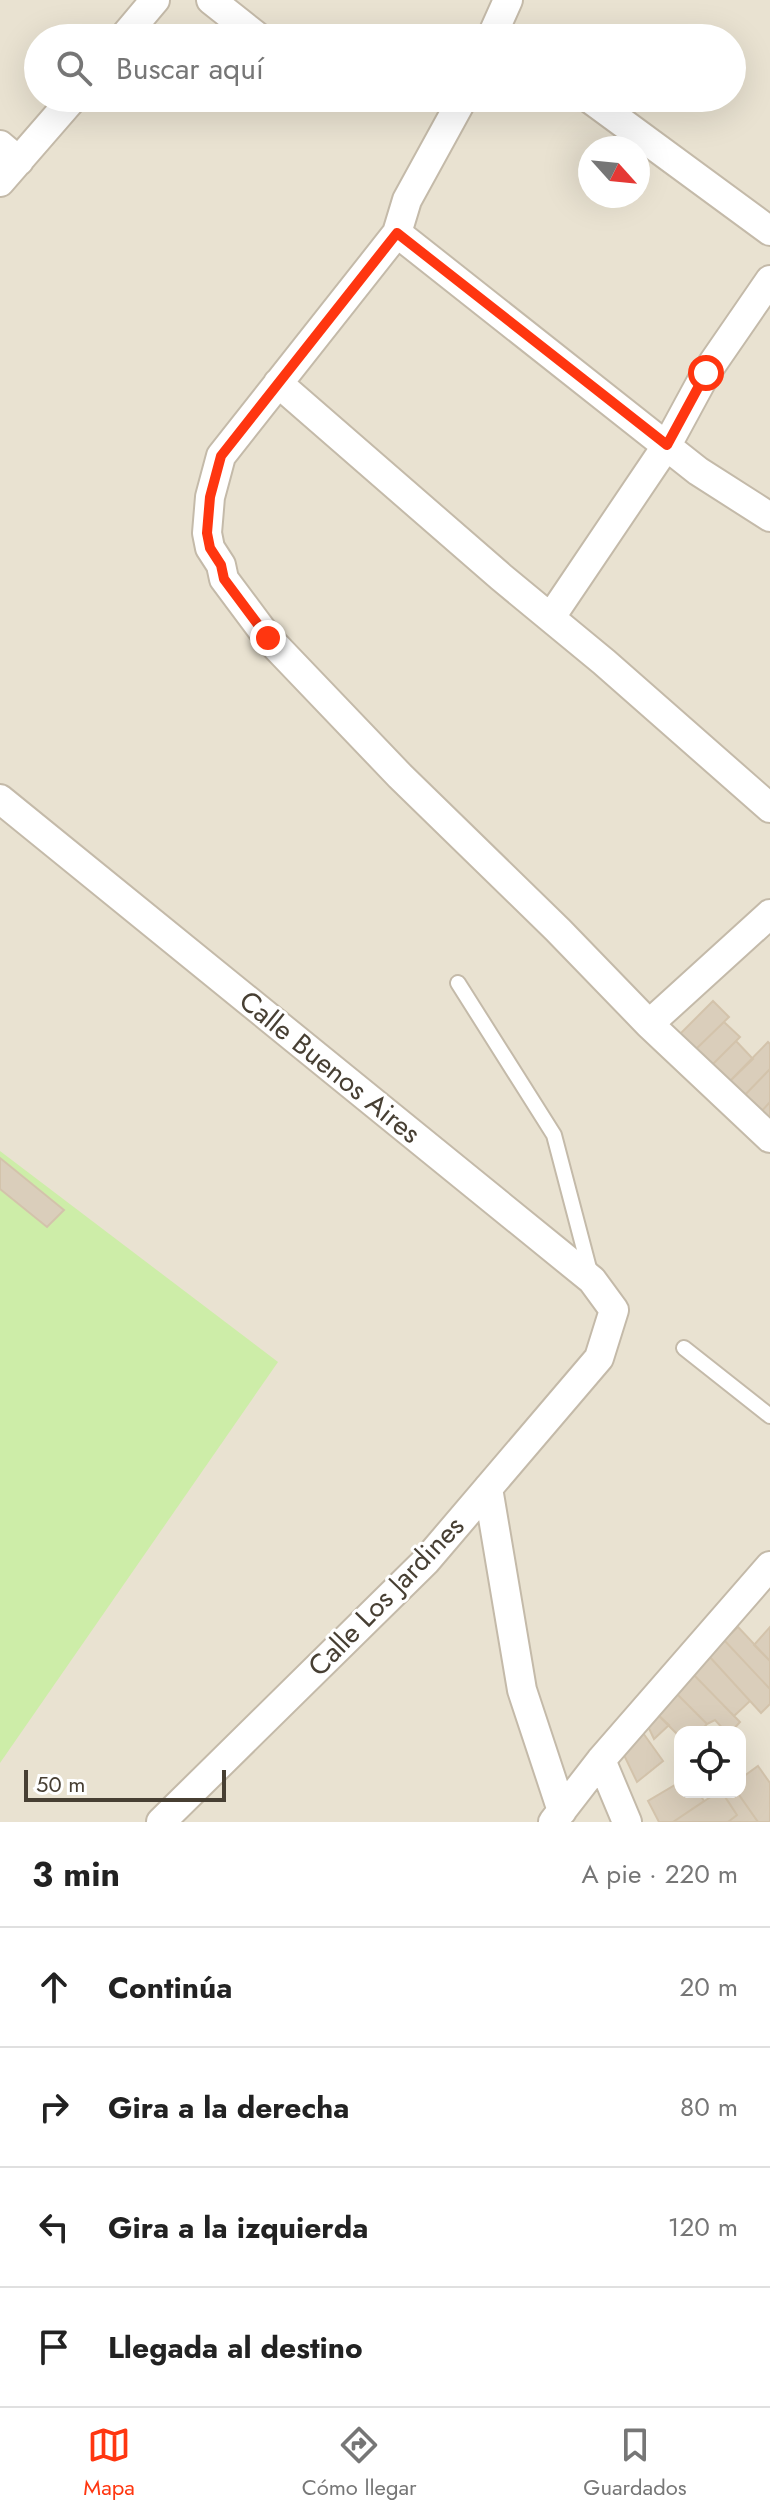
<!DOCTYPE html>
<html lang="es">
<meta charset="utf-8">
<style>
:root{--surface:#fff;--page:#f6f6f6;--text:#222;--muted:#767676;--line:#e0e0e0;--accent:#ff3610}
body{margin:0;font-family:Jost,sans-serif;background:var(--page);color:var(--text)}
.controls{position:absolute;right:24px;bottom:24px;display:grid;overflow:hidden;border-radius:16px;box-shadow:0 8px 32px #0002}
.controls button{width:72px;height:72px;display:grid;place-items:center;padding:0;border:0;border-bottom:2px solid var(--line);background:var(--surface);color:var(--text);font:40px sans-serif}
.compass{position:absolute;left:578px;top:136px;width:72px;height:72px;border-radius:50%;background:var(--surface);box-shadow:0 8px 32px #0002;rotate:117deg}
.scale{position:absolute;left:24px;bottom:20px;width:202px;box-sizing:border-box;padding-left:8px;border:4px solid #473f33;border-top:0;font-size:22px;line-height:28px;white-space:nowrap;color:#473f33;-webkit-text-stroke:6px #fff;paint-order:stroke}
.stop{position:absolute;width:24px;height:24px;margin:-18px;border:6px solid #ff3610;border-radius:50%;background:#fff}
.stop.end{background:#ff3610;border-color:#fff;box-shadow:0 2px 8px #0008}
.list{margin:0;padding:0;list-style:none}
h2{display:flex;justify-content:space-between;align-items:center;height:104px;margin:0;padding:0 32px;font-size:34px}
h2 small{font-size:26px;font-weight:400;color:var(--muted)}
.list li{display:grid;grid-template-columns:52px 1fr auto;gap:24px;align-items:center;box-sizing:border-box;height:120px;padding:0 32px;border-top:2px solid var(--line)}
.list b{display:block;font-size:30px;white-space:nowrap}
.list em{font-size:26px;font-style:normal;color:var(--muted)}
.icon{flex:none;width:44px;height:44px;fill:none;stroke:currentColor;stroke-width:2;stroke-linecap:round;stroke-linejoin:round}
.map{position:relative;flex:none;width:770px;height:1822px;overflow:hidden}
.search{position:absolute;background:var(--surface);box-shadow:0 8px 32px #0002;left:24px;right:24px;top:24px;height:88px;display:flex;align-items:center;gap:20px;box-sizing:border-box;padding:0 28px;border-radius:44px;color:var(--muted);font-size:30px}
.sheet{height:584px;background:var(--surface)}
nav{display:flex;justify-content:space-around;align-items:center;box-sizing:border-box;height:112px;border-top:2px solid var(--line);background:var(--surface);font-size:22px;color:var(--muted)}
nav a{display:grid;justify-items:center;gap:4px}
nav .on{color:var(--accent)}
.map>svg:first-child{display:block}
.residential{fill:#e9e2d1;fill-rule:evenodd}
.green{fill:#cdeda8}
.building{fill:#dacebb;stroke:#d3c3ab;stroke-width:2}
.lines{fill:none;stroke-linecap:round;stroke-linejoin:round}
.lane-casing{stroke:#c4baa9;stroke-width:18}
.street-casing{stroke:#c4baa9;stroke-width:32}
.lane{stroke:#fff;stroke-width:14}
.street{stroke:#fff;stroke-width:28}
.route{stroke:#ff3610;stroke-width:10}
.labels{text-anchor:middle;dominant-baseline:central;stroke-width:6;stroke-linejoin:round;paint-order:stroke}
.street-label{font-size:28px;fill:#473f33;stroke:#fff}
</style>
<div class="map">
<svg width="770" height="1822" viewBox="0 0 770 1822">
<rect width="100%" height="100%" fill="#f4efe4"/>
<path class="residential" d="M0 0H770V1822H0ZM38 38H732V98H38ZM590 148H638V196H590ZM680 1732H740V1792H680Z"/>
<path class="green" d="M0 1151 278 1362 0 1763Z"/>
<path class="building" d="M713 1001 729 1017 695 1050 680 1034Z
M724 1022 740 1037 711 1066 695 1050Z
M736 1041 753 1059 728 1083 711 1066Z
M768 1042 770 1044V1069L742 1098 728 1083Z
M770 1069V1102L759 1114 742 1098Z
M770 1102V1125L759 1114Z
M0 1158 64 1210 47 1227 0 1189Z
M738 1627 770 1661V1689L724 1640Z
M770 1627V1661L754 1645Z
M724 1640 770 1689V1704L761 1713 708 1655Z
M708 1655 750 1701 734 1716 692 1673Z
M692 1673 740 1722 731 1732H726L715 1720 707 1724 674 1691Z
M674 1691 707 1724 700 1732H680V1737L654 1711Z
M654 1711 669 1725 654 1739 646 1722Z
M643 1733 663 1761 637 1782 623 1753Z
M758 1766 770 1783V1822H758L737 1792H740V1779Z
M680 1782V1792H698L704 1801 673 1822H659L648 1801Z
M718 1792H722L737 1815 728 1822H673Z
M726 1792H737L758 1822H728L737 1815 723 1794Z"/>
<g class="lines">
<g class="lane-casing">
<path id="lane" d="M458 983 554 1135 590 1272
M684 1348 770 1416"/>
</g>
<g class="street-casing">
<path id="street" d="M211 0 259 38
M123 38 155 0
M491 38 508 0
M463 98 407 200 397 233 221 456 210 497 207 533 210 548 221 565 224 579 268 638 400 776 558 930 649 1024 770 1138
M589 98 770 231
M0 145 19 161
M0 182 73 98
M397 233 698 471 770 517
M278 383 501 577 604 662 770 808
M551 617 667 445 706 373 770 280
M0 799 592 1280 614 1310 599 1358 426 1561 161 1822
M649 1024 770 914
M488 1488 522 1690 562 1811
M601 1760 627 1822
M553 1822 601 1760 770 1566"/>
</g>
<use href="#lane" class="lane"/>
<use href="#street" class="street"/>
</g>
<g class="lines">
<path class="route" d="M268 638 224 579 221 565 210 548 207 533 210 497 221 456 397 233 667 445 706 373"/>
</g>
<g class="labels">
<g class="street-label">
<text transform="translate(330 1067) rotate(39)">Calle Buenos Aires</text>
<text transform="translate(386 1596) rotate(-46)">Calle Los Jardines</text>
</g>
</g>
</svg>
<div class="controls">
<button><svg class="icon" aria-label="locate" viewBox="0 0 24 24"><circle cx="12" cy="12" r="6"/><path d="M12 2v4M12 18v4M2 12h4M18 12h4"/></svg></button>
</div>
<svg class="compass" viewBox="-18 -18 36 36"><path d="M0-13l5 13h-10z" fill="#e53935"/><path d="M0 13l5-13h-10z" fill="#767676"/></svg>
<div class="scale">50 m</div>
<div class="stop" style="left:706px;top:373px"></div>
<div class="stop end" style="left:268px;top:638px"></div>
<div class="search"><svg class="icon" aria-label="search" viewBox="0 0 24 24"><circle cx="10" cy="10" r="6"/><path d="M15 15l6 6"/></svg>Buscar aquí</div>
</div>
<section class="sheet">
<h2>3 min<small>A pie · 220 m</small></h2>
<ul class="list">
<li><svg class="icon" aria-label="ahead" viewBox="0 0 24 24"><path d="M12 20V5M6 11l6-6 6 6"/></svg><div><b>Continúa</b></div><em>20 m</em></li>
<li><svg class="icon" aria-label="right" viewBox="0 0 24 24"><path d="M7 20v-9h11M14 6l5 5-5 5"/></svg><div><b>Gira a la derecha</b></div><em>80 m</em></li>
<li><svg class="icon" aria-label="left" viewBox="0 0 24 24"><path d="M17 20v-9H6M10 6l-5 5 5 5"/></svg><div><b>Gira a la izquierda</b></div><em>120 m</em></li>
<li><svg class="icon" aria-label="arrive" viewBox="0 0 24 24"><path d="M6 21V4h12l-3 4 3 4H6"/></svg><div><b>Llegada al destino</b></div></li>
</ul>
</section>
<nav>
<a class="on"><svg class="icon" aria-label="map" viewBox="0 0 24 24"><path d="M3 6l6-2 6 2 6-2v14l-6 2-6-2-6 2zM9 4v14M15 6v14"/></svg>Mapa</a>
<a><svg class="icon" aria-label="directions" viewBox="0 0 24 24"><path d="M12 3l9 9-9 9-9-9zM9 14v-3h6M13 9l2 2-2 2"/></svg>Cómo llegar</a>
<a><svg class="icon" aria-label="saved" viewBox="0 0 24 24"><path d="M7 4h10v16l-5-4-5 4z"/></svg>Guardados</a>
</nav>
